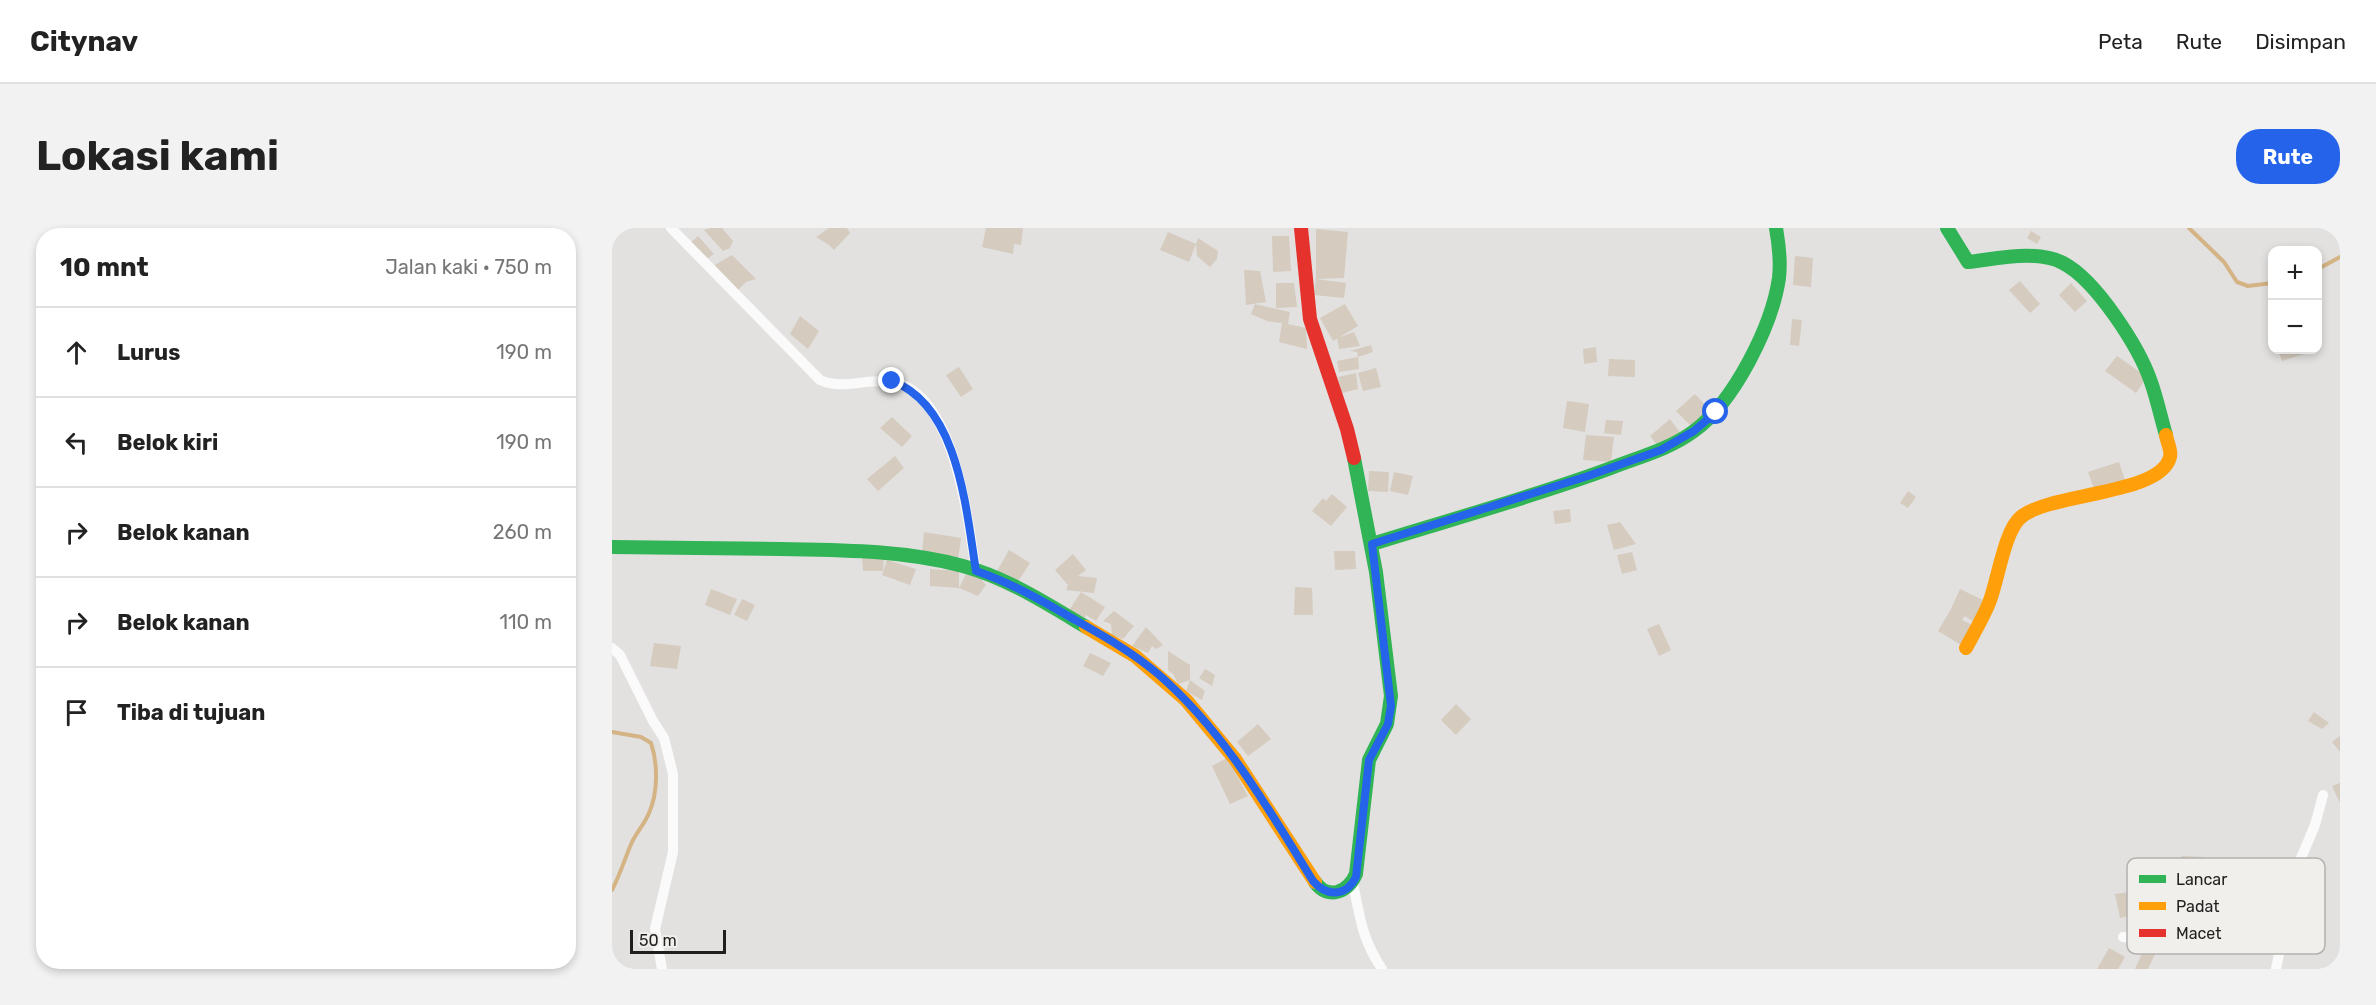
<!DOCTYPE html>
<html lang="id">
<meta charset="utf-8">
<style>
:root{--surface:#fff;--page:#f2f2f2;--text:#222;--muted:#767676;--line:#e0e0e0;--accent:#2563eb}
body{margin:0;font-family:Rubik,sans-serif;background:var(--page);color:var(--text)}
.controls{position:absolute;right:18px;top:18px;display:grid;overflow:hidden;border-radius:12px;box-shadow:0 3px 9px #0003}
.controls button{width:54px;height:54px;display:grid;place-items:center;padding:0;border:0;border-bottom:2px solid var(--line);background:var(--surface);color:var(--text);font:30px sans-serif}
.scale{position:absolute;left:18px;bottom:15px;width:96px;box-sizing:border-box;padding-left:6px;border:3px solid #1f1f1e;border-top:0;font-size:16px;line-height:21px;white-space:nowrap;color:#1f1f1e;-webkit-text-stroke:4px #f1efec;paint-order:stroke}
.stop{position:absolute;width:18px;height:18px;margin:-14px;border:4px solid #2563eb;border-radius:50%;background:#fff}
.stop.end{background:#2563eb;border-color:#fff;box-shadow:0 2px 6px #0008}
.list{margin:0;padding:0;list-style:none}
h2{display:flex;justify-content:space-between;align-items:center;height:78px;margin:0;padding:0 24px;font-size:26px}
h2 small{font-size:20px;font-weight:400;color:var(--muted)}
.list li{display:grid;grid-template-columns:39px 1fr auto;gap:18px;align-items:center;box-sizing:border-box;height:90px;padding:0 24px;border-top:2px solid var(--line)}
.list b{display:block;font-size:22px;white-space:nowrap}
.list em{font-size:20px;font-style:normal;color:var(--muted)}
.icon{flex:none;width:33px;height:33px;fill:none;stroke:currentColor;stroke-width:2;stroke-linecap:round;stroke-linejoin:round}
.map{position:relative;flex:none;width:1728px;height:741px;overflow:hidden;border-radius:24px}
header{display:flex;align-items:center;gap:36px;box-sizing:border-box;height:84px;padding:0 30px;background:var(--surface);border-bottom:2px solid var(--line)}
header strong{font-size:28px}
nav{display:flex;gap:33px;margin-inline-start:auto;font-size:21px}
.intro{display:flex;align-items:center;justify-content:space-between;box-sizing:border-box;height:144px;padding:0 36px}
h1{margin:0;font-size:42px}
.button{padding:15px 27px;border-radius:24px;background:var(--accent);color:#fff;font-size:21px;font-weight:700}
main{display:flex;gap:36px;padding:0 36px}
aside{flex:1;background:var(--surface);border-radius:24px;box-shadow:0 3px 9px #0003}
.map>svg:first-child{display:block}
.lines{fill:none;stroke-linecap:round;stroke-linejoin:round}
.stream{stroke:#d4b384;stroke-width:4}
.building{fill:#d5cbbe}
.street{stroke:#fbfafa;stroke-width:10}
.fast{stroke:#30b455;stroke-width:14}
.slow{stroke:#ff9f0a;stroke-width:14}
.jam{stroke:#e5322d;stroke-width:14}
.route{stroke:#2563eb;stroke-width:8}
.key{fill:#f1efec;stroke:#b2b1ae;stroke-width:1.5}
.key-label{font-size:16px;fill:#1f1f1e}
</style>
<header>
<strong>Citynav</strong>
<nav><a>Peta</a><a>Rute</a><a>Disimpan</a></nav>
</header>
<div class="intro"><h1>Lokasi kami</h1><a class="button">Rute</a></div>
<main>
<aside>
<h2>10 mnt<small>Jalan kaki · 750 m</small></h2>
<ul class="list">
<li><svg class="icon" aria-label="ahead" viewBox="0 0 24 24"><path d="M12 20V5M6 11l6-6 6 6"/></svg><div><b>Lurus</b></div><em>190 m</em></li>
<li><svg class="icon" aria-label="left" viewBox="0 0 24 24"><path d="M17 20v-9H6M10 6l-5 5 5 5"/></svg><div><b>Belok kiri</b></div><em>190 m</em></li>
<li><svg class="icon" aria-label="right" viewBox="0 0 24 24"><path d="M7 20v-9h11M14 6l5 5-5 5"/></svg><div><b>Belok kanan</b></div><em>260 m</em></li>
<li><svg class="icon" aria-label="right" viewBox="0 0 24 24"><path d="M7 20v-9h11M14 6l5 5-5 5"/></svg><div><b>Belok kanan</b></div><em>110 m</em></li>
<li><svg class="icon" aria-label="arrive" viewBox="0 0 24 24"><path d="M6 21V4h12l-3 4 3 4H6"/></svg><div><b>Tiba di tujuan</b></div></li>
</ul>
</aside>
<div class="map">
<svg width="1728" height="741" viewBox="0 0 1728 741">
<rect width="100%" height="100%" fill="#e2e1e0"/>
<g class="lines">
<path class="stream" d="M1577 0 1612 34 1625 54 1636 58 1660 55
M1706 41 1728 29
M0 504 29 509 39 515C46 536 46 565 37 585 33 595 25 604 20 614 13 630 8 647 0 662"/>
</g>
<path class="building" d="M98 0H110L121 13 118 20 111 23 92 2Z
M217 0H235L238 5 222 22 217 17 204 9Z
M374 0H411L409 17 402 16 401 26 370 19Z
M704 1 736 4 732 50 704 51Z
M1419 3 1429 9 1425 16 1415 10Z
M556 4 584 16 586 10 606 23 605 31 598 39 585 28 584 16 577 34 548 22Z
M86 8 102 26 92 33 76 17Z
M660 8H677L679 43 661 44Z
M120 27 144 51 134 54 123 65 98 40Z
M1183 28 1201 30 1199 59 1181 57Z
M632 42 648 43 654 74 634 77Z
M704 51 734 55 732 70 702 67Z
M1408 53 1428 76 1418 85 1397 62Z
M664 55H682L685 79 664 80Z
M1459 55 1475 73 1463 84 1447 67Z
M643 76 678 84 676 96 694 100 695 121 667 114 670 95 655 93 639 86Z
M733 76 746 98 721 113 708 90Z
M188 88 207 103 196 121 178 106Z
M1180 91 1190 92 1187 118 1178 117Z
M742 104 748 118 727 121 725 110Z
M759 117 761 124 746 129 745 124 738 123Z
M984 119 985 134 972 136 971 121Z
M1666 122H1701V123L1670 133Z
M1505 128 1535 149 1524 165 1493 143Z
M746 129 747 141 727 144 725 133Z
M997 131 1023 132V149L996 148Z
M347 139 361 161 349 169 334 147Z
M764 140 769 159 751 163 746 145Z
M744 145 746 161 730 165 726 149Z
M1083 166 1098 182 1080 199 1064 183Z
M955 173 977 176 973 204 951 200Z
M280 189 300 208 290 219 268 200Z
M1058 191 1069 206 1049 222 1038 208Z
M994 192 1011 193 1009 207 992 205Z
M974 207 1002 209 999 234 971 232Z
M283 228 292 240 266 263 255 251Z
M1507 234 1513 252 1482 261 1476 244Z
M757 243 777 244 776 264 756 263Z
M782 244 801 248 796 267 778 263Z
M1296 263 1304 269 1296 280 1288 275Z
M720 266 735 279 719 298 700 283 711 270 714 273Z
M958 281 959 294 943 296 941 283Z
M1008 294 1024 316 1002 322 995 297Z
M312 304 349 310 346 331 310 325Z
M397 322 418 335 405 355 385 343Z
M722 323H743L744 341 723 342Z
M1020 324 1025 342 1010 346 1005 327Z
M461 326 474 342 466 348 485 350 482 365 454 362 456 357 443 342Z
M250 328 272 329 271 343H251Z
M275 332 304 341 298 357 270 347Z
M318 341 347 343V360L318 358Z
M354 346 368 350 374 357 366 368 347 360Z
M683 359 700 360 701 387H682Z
M99 361 125 371 118 387 93 377Z
M1348 361 1377 375 1365 396 1353 388 1350 392 1365 399 1354 420 1326 403 1339 381Z
M469 364 493 379 484 393 474 387 471 393 456 384Z
M130 371 143 377 135 393 122 387Z
M502 383 522 398 511 411 500 407 499 396 491 393Z
M1047 396 1059 422 1047 428 1035 401Z
M534 399 551 417 544 421 540 418 536 425 520 418Z
M42 415 69 418 65 441 38 438Z
M556 423 578 437V452L593 463 590 472 574 463 578 452 566 456 561 446 556 442Z
M478 425 499 435 491 448 471 438Z
M593 441 603 447 600 458 587 450Z
M844 476 859 491 844 507 829 492Z
M1702 484 1717 495 1710 501 1696 493Z
M646 496 659 511 636 528 625 514Z
M1728 508V524L1720 514Z
M615 530 636 568 618 576 600 538Z
M1728 555V575L1720 558Z
M1570 628 1591 629 1590 642 1569 641Z
M1518 664 1521 687 1508 690 1503 666Z
M1533 719 1544 724 1536 741H1523Z
M1497 720 1513 729 1506 741H1485Z"/>
<g class="lines">
<path class="street" d="M59 0 208 152C232 163 256 149 281 154 343 166 356 293 364 343
M0 420 8 427 41 493 52 510 61 546V624L43 701 50 741
M741 655C748 690 750 711 770 741
M1511 709 1668 722
M1664 741 1684 642 1703 597 1711 567"/>
<path class="fast" d="M1335 0 1356 34C1384 31 1425 21 1451 35 1484 52 1527 119 1539 154 1545 171 1549 190 1554 207
M760 316C840 291 921 269 999 240 1027 229 1058 221 1082 203 1122 174 1160 98 1167 50 1169 33 1167 17 1164 0
M0 319C56 320 113 320 169 321 229 322 292 322 351 338 395 350 434 375 474 399
M703 654C716 673 736 664 744 646L757 532 775 496 779 468 764 344 742 230"/>
<path class="slow" d="M474 399 523 428 574 472 623 531 703 654
M1354 420C1362 405 1371 390 1377 375 1386 353 1392 303 1409 289 1440 264 1549 267 1558 229 1560 223 1555 214 1554 207"/>
<path class="jam" d="M689 0 698 91 735 201 742 230"/>
</g>
<g class="lines">
<path class="route" d="M280 153C347 178 354 282 364 343 397 354 427 371 458 389 488 406 519 423 546 446 612 503 656 580 701 653 715 669 734 669 744 649L757 532 776 496 779 478 760 316 976 248 1049 222 1082 203 1104 184"/>
</g>
<rect x="1515" y="630" width="198" height="96" rx="9" class="key"/>
<rect x="1527" y="647" width="27" height="8" fill="#30b455"/>
<rect x="1527" y="674" width="27" height="8" fill="#ff9f0a"/>
<rect x="1527" y="701" width="27" height="8" fill="#e5322d"/>
<g class="key-label">
<text x="1564" y="657">Lancar</text>
<text x="1564" y="684">Padat</text>
<text x="1564" y="711">Macet</text>
</g>
</svg>
<div class="controls">
<button>+</button>
<button>−</button>
</div>
<div class="scale">50 m</div>
<div class="stop" style="left:1104px;top:184px"></div>
<div class="stop end" style="left:280px;top:153px"></div>
</div>
</main>
